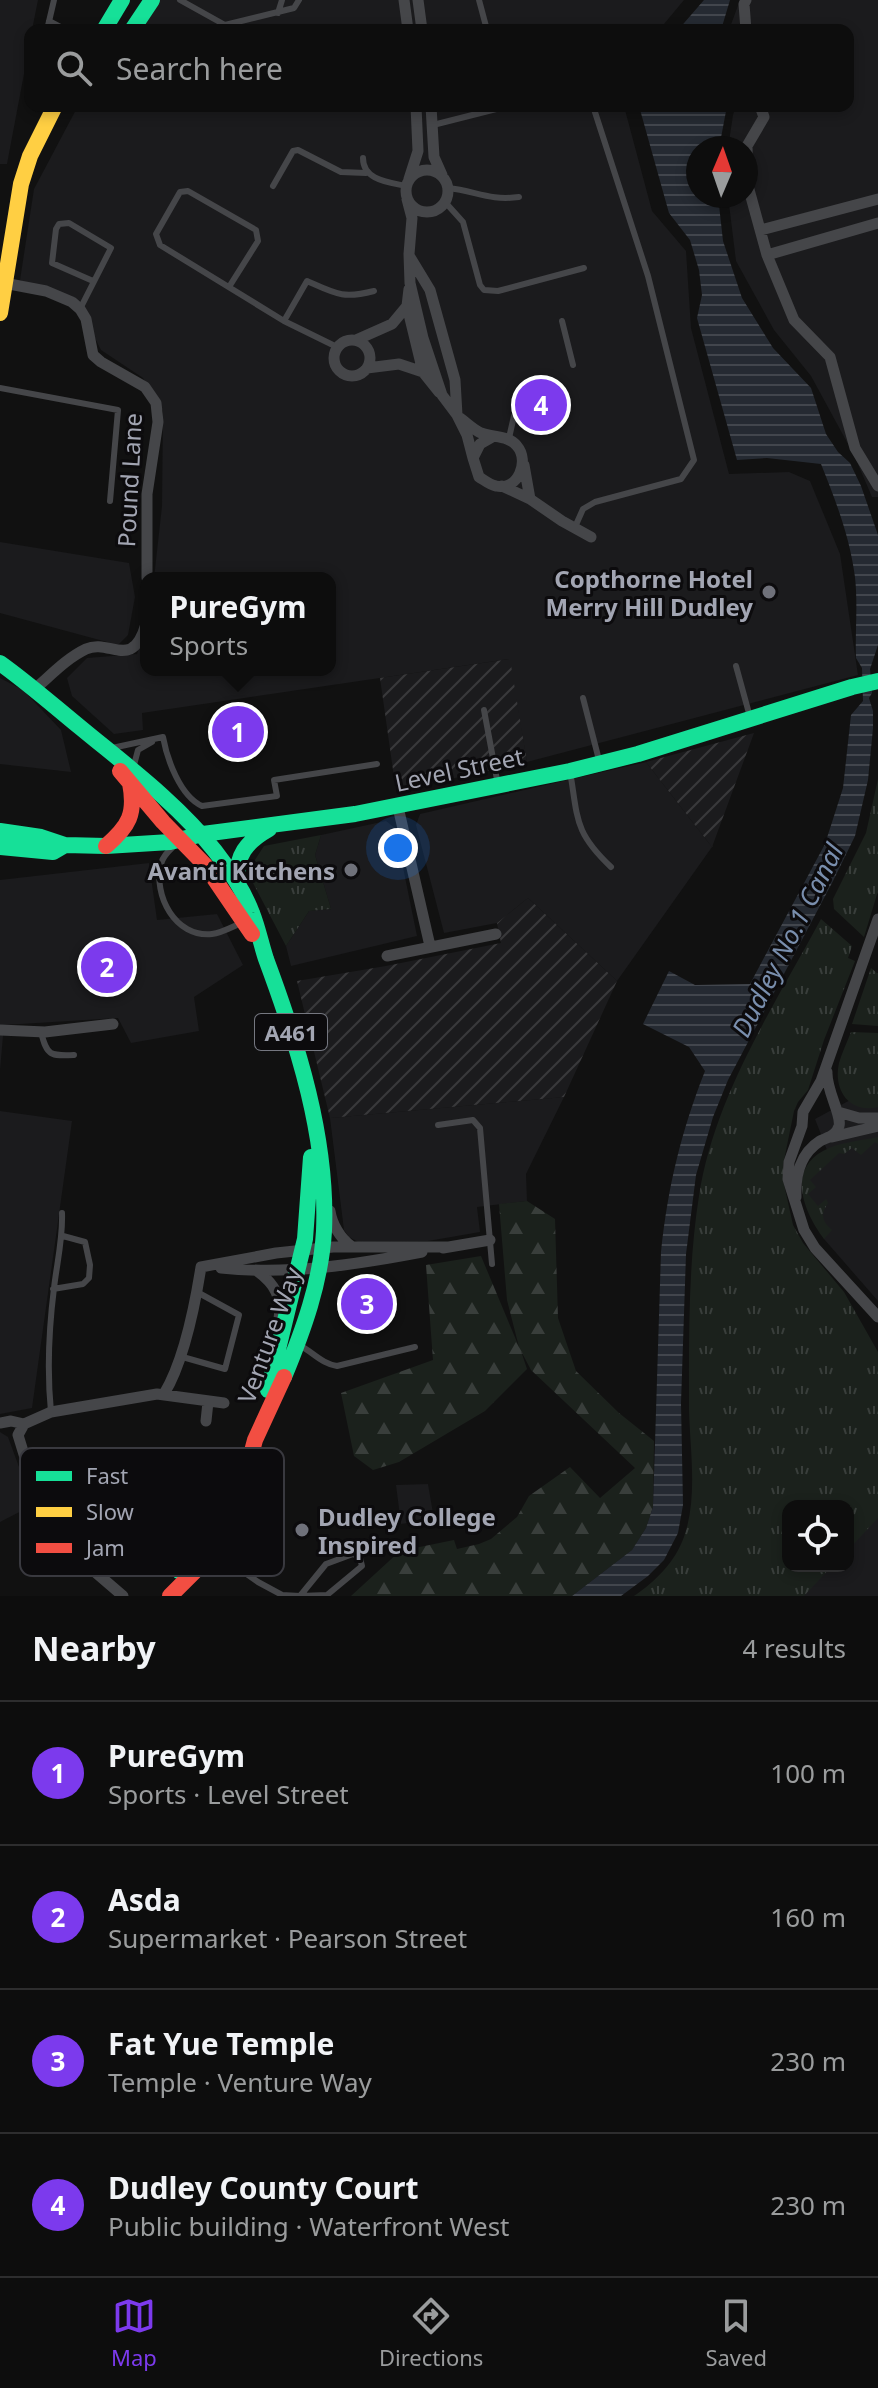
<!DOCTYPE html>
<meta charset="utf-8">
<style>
:root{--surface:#0d0d0d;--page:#1b1b1b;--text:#f1f3f6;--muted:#9a9c9d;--line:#2d2d2e;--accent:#7c3aed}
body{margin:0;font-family:"Noto Sans",sans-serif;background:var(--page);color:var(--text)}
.controls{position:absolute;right:24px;bottom:24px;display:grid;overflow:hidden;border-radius:16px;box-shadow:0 4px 12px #0003}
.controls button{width:72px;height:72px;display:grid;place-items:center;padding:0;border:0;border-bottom:2px solid var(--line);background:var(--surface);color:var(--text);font:40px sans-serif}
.compass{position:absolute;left:686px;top:136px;width:72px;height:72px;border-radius:50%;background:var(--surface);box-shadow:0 4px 12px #0003;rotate:2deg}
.you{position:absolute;left:398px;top:848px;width:28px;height:28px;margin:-20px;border:6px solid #fff;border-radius:50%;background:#1a73e8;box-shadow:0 0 0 12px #1a73e833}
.badge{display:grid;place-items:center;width:52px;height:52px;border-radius:50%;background:var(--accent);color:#fff;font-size:26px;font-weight:700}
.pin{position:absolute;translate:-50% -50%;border:4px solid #fff;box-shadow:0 2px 8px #0006}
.popup{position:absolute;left:140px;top:572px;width:196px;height:104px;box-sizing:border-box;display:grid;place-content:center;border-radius:16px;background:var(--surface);filter:drop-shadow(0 2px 6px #0005);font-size:26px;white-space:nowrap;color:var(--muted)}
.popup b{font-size:30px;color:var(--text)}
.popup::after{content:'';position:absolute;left:50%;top:100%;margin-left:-16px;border:16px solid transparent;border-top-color:var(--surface)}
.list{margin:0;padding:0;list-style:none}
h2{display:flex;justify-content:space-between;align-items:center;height:104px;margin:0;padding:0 32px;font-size:34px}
h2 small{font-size:26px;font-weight:400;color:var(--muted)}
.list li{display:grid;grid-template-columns:52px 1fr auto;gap:24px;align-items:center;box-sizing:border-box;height:144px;padding:0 32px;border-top:2px solid var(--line)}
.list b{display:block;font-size:30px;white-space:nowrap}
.list p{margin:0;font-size:26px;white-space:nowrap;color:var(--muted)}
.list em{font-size:26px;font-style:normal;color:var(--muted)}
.icon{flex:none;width:44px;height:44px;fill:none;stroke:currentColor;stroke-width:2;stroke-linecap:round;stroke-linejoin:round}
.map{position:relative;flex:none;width:878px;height:1596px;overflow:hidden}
.search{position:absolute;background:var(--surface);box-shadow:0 4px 12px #0003;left:24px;right:24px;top:24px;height:88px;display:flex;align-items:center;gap:20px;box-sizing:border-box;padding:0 28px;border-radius:16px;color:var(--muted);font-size:30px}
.sheet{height:680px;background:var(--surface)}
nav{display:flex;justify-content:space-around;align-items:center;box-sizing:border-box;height:112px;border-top:2px solid var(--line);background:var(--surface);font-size:22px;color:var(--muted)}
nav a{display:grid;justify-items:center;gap:4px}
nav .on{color:var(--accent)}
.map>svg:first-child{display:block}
.built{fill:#1b1b1d}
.industrial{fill:url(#industrial-furrows)}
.grass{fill:url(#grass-tufts)}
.forest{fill:url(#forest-firs)}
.water{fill:url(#water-rules)}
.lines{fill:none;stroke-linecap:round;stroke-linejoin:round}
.lane{stroke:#454649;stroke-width:6}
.street{stroke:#454649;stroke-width:11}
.fast{stroke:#16e098;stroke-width:16}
.slow{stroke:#ffcf43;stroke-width:16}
.jam{stroke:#f24e42;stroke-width:16}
.poi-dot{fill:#6f717a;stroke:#0c0b0d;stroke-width:3}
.labels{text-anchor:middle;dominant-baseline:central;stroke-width:6;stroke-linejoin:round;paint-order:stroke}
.shield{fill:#0c0b0d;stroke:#757780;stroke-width:2}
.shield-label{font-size:22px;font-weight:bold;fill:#a2a5b2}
.street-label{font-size:24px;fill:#a2a5b2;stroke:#0c0b0d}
.poi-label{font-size:24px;font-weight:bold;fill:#a2a5b2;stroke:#0c0b0d;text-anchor:end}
.water-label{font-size:26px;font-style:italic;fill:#798ead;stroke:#0c0b0d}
.key{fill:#0c0b0d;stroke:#39393f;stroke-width:2}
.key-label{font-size:22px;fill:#a2a5b2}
</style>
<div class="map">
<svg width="878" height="1596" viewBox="0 0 878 1596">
<defs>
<pattern id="industrial-furrows" width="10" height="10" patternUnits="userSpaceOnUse" patternTransform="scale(2)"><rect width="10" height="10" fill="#1b1b1d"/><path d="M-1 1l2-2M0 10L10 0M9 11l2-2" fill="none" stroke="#39393b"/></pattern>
<pattern id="grass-tufts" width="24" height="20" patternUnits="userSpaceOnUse" patternTransform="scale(2)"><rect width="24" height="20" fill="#1b211c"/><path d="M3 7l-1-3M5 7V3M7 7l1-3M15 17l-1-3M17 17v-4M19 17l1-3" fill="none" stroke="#393e3b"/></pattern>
<pattern id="forest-firs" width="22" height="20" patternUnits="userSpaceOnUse" patternTransform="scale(2)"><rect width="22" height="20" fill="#1b211c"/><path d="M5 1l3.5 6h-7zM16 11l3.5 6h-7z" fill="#393e3b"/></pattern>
<pattern id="water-rules" width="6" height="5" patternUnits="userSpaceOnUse" patternTransform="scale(2)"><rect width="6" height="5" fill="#252a32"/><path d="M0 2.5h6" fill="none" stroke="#42464d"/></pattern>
</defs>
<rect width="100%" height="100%" fill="#111"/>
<path class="built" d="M0 0H38L32 30H30V42L7 164H0Z
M159 0H684L659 30H141Z
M740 0H878V497H872L854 455 811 376 774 330 736 261 728 196H746V148H728L733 115 736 106H848V30H729Z
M78 106H624L652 211 686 251 691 328 729 474 789 472 810 481 840 554 858 675 527 762 509 659 142 713 143 730 114 734 72 696 67 678 87 658 137 654 146 624V670H330V578H154L162 506 163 411 143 378 101 350 80 309 72 302 20 280 34 189Z
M0 542 129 563 135 597 128 635 118 645 0 613Z
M0 678 23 690 61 730 71 772 0 764Z
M646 762 712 847 617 981 528 898 497 923 444 933 416 825 420 814Z
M386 821 395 828 417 936 291 966 286 946 309 911 331 909 315 855 321 835Z
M149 863 157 920 217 914 243 965 194 997 199 1031 131 1043 118 1018 4 1025 0 1070V880Z
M878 1085V1301L824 1239 806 1204 808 1166 827 1150 815 1119Z
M564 1097 526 1174 527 1201 477 1207 480 1232 428 1241 358 1242 349 1237 344 1230 330 1118Z
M0 1111 72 1121 32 1408 0 1414Z
M0 1432 8 1437 33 1505 0 1522Z
M878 1461V1596H769L793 1566H848V1506Z
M428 1484 434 1519 401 1524 396 1485Z"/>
<path class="industrial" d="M510 659 527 762 396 791 380 678Z
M754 733 712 847 646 762Z
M528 898 617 981 564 1097 330 1118 297 981 386 966 501 943 497 923Z"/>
<path class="grass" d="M878 779V891L864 937 834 909 833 899 866 833Z
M321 835 315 855 331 909 309 911 286 946 252 881 253 863 264 846Z
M821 919 852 946 848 958 855 961 824 1040 808 1090 798 1102 794 1111 783 1165V1180L793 1225 803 1243 844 1292 878 1352V1518L848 1550V1506H788V1566H832L804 1596H634C656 1581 675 1562 684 1537 698 1497 690 1450 689 1409 689 1339 688 1266 699 1196 714 1097 774 1006 821 919Z
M871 968 878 974V1026L852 1024Z
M851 1032 878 1033V1107C849 1114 833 1090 839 1063 842 1053 847 1042 851 1032Z
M878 1137V1144L875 1142 861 1155 852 1148 844 1154 839 1153 810 1180 816 1187 808 1194 818 1206 826 1199 828 1203C820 1215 822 1221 832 1230L824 1239C805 1214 786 1171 823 1151 839 1142 860 1141 878 1137Z"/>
<path class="forest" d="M527 1201 555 1219 558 1318 576 1371 619 1413 654 1441 653 1507 646 1528 632 1550 572 1596H351L400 1551 454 1540 457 1549 479 1544 491 1539 517 1517 529 1496 570 1467 600 1498 635 1468 531 1370 521 1351 527 1369 485 1411 399 1462 373 1470 354 1456 341 1393 433 1360 426 1265 481 1256 519 1347 507 1300 499 1204Z"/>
<path class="water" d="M704 0H730L721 30H678Z
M639 106H727L719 148H698V196H718L723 241 742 298 773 348 811 388 826 434 838 452 850 463 861 486 878 535V645L870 669 872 693 869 698 873 711V728L868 780 855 836 833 881 728 1080 713 1117 696 1175 686 1254 681 1403 683 1505 678 1533 664 1560 648 1576 621 1596H572L632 1550 646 1528 653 1507 661 1252C668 1186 681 1132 705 1071L689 1047 643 1024 669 971 695 985 750 984 825 844 843 788 851 715 863 701 862 668 856 658C855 632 858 604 855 577 850 538 836 501 821 464L767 458 737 460 697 318 702 295 699 270 690 240 669 213Z"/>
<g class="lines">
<path class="lane" d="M180 0 225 25 294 8 299 0
M479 0 487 30
M278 13 282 0
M49 21 66 30
M47 30 54 0
M433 125 508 106
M363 158C363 180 388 182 406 186
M273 186 293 151 298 150 341 172 366 173
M448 188C476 191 489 201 519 197
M445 202 463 222 480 285 484 290 498 291 584 268
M229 287 258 241 256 230 188 191 180 192 156 234 160 245 284 321 337 347
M80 309 111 248 69 223 59 224 56 229 52 263 93 281
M284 321 307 281C336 294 343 299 374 291
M562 321 573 365
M0 388 118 410 110 501
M509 438 514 416
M575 527 583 509 595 502 681 479 694 460 648 276 593 106
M736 666 750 717
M583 698 599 760
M484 710 498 785
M163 737C167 759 180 796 202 806L277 796 274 780 377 764
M112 748 163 737
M134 765 138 750 152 742
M570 771C578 819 574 832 611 867
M176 844C170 850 163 855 161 864 153 895 175 938 212 934 221 933 232 927 241 923
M41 1032C47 1056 50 1056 74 1055
M438 1125 473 1120 480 1128 492 1264
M53 1289 83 1284 89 1278 90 1265 85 1242 63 1236
M299 1345C313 1352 322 1364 337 1366L415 1347
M179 1356 225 1369 239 1315 197 1292
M51 1412C47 1372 49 1328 54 1288 57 1262 63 1239 62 1213
M148 1490 99 1515 114 1545 164 1518
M79 1544 106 1529
M83 1550 109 1535
M214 1551 258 1582 282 1595 300 1596 326 1564 353 1554 360 1558 362 1566 327 1595 300 1596"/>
<path class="street" d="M404 0 408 30
M418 0 422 30
M746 30 744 4 746 0
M431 106 434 157 442 175
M760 106 764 117 747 146 748 186 767 255 794 320 830 357 855 448 878 486
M406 191a21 21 0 1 1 42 0a21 21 0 1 1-42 0Z
M409 179 418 151 416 106
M407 199 412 218 409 254 410 283 423 338 442 395 457 415 467 435 473 458
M761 230 878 199
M767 255 878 223
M410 257 430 290 455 380 457 415
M4 283 46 291 72 302 80 309 86 319 93 355 101 362 145 387 156 403 158 422 147 494V578
M409 289 407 306 423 372 439 392
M334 358a18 18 0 1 1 36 0a18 18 0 1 1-36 0Z
M356 340 392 324 407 306
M367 368 399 364 423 372
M460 418C467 423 474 430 481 433 494 438 508 435 517 446 530 461 518 491 496 486 490 485 484 480 479 477L473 458 480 444 494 436
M502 486 530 499 524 465
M530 499 562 521 591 537
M36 688C51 675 67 658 86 649 110 638 132 672 146 624
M398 807 430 946
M878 919 821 1081 803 1112 802 1126 789 1162 788 1179 804 1230 815 1248 878 1317
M387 956 496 934
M0 1030 45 1032 113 1024
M838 1112 859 1118H878
M832 1137 878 1126
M796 1197C795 1175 801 1153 820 1141 828 1137 836 1136 839 1126 842 1115 826 1090 827 1072
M330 1211C332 1224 340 1238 351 1246
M443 1248 490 1240
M221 1268C289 1275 354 1265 422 1252
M257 1271C275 1284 282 1297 279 1319
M164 1394C184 1361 195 1305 201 1267L276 1253 333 1247H448
M206 1421 208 1402
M0 1423 11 1421 24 1424 51 1412 157 1394 224 1403
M24 1424 18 1435 26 1461 59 1504 94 1571 123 1596"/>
<path class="fast" d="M104 30 122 0
M132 30 152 0
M0 663C28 683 54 706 81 728 127 766 177 803 215 851 229 869 244 891 252 913 258 928 261 944 266 959 298 1045 328 1139 324 1231 321 1282 303 1331 284 1377
M0 831 41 837 65 845 106 846 170 842 203 834 355 814 570 771 638 754 852 687 878 681
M0 847 53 852 65 845
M237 882C236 855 246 842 269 829
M268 1390 305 1239 311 1157
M179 1571 216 1516"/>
<path class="slow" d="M0 313 21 184 30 156 55 106"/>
<path class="jam" d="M120 771 163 822 205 865 252 934
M106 846C129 826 136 814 130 783
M170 1596 195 1571 226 1525 241 1492 255 1440 284 1377"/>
</g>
<g class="poi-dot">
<circle cx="769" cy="592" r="8"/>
<circle cx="351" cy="870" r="8"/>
<circle cx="302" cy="1530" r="8"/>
</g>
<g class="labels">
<rect class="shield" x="255" y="1014" width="72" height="36" rx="6"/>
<g class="shield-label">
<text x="291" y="1032">A461</text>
</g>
<g class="street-label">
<text transform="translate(129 480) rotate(-87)">Pound Lane</text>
<text transform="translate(459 769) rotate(-12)">Level Street</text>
<text transform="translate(269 1335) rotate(-70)">Venture Way</text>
</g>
<g class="poi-label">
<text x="753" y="578">Copthorne Hotel<tspan x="753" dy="28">Merry Hill Dudley</tspan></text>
<text x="335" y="870">Avanti Kitchens</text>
<text x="318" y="1516" text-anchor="start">Dudley College<tspan x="318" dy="28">Inspired</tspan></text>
</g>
<g class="water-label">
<text transform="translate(787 940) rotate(-63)">Dudley No.1 Canal</text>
</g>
</g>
<rect x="20" y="1448" width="264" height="128" rx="12" class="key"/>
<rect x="36" y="1471" width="36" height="10" fill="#16e098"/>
<rect x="36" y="1507" width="36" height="10" fill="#ffcf43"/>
<rect x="36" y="1543" width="36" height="10" fill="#f24e42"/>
<g class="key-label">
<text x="86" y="1484">Fast</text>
<text x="86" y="1520">Slow</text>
<text x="86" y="1556">Jam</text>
</g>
</svg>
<div class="controls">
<button><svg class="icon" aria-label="locate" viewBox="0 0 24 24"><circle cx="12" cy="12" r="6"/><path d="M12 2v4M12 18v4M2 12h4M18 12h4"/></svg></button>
</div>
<svg class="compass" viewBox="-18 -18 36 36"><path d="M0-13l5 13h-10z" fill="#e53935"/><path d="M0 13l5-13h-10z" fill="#9a9c9d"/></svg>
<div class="you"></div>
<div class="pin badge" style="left:238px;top:732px">1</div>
<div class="popup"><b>PureGym</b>Sports</div>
<div class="pin badge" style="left:107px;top:967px">2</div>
<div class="pin badge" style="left:367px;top:1304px">3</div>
<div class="pin badge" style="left:541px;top:405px">4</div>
<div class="search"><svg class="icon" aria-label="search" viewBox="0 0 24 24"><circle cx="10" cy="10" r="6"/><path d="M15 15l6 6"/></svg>Search here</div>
</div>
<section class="sheet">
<h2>Nearby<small>4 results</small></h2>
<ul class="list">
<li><span class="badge">1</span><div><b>PureGym</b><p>Sports · Level Street</p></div><em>100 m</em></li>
<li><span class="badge">2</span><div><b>Asda</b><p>Supermarket · Pearson Street</p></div><em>160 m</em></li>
<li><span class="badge">3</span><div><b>Fat Yue Temple</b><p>Temple · Venture Way</p></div><em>230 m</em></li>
<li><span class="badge">4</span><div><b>Dudley County Court</b><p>Public building · Waterfront West</p></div><em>230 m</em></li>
</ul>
</section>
<nav>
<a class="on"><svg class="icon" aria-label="map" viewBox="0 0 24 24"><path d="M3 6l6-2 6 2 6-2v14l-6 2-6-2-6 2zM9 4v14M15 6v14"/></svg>Map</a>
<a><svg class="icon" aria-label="directions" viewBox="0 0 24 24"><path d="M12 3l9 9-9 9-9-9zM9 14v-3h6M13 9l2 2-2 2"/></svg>Directions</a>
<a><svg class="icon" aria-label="saved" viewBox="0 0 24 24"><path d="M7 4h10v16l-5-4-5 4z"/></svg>Saved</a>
</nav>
